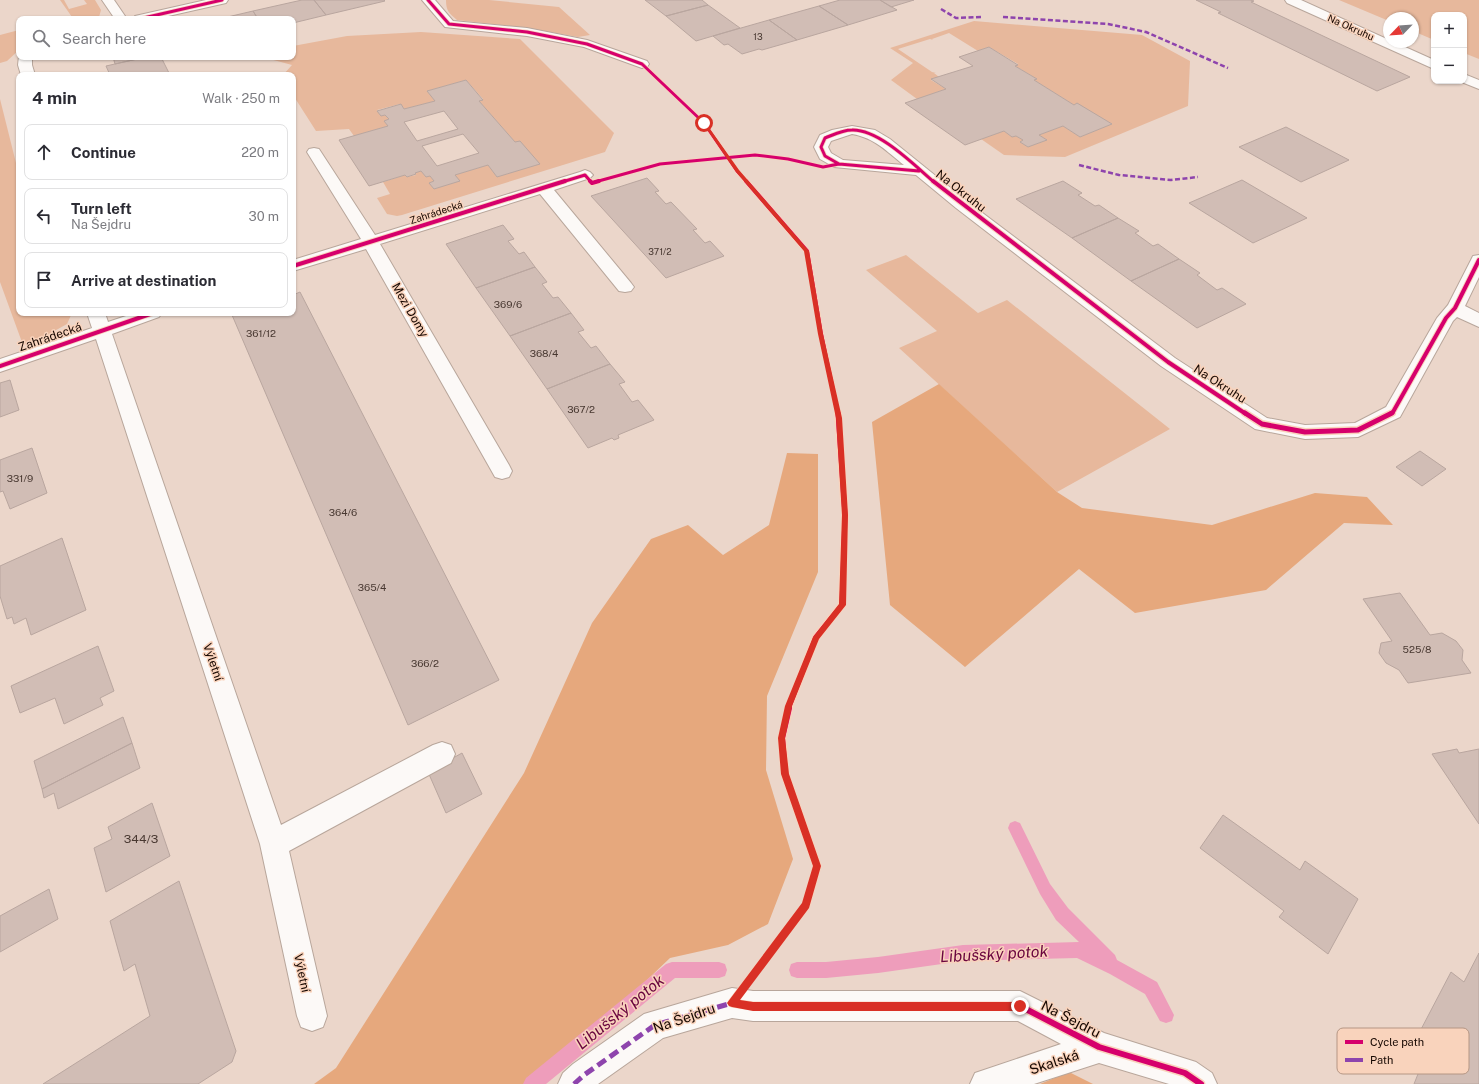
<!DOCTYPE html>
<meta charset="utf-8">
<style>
:root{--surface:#fff;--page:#f2f2f3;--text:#2b2b33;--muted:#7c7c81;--line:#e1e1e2}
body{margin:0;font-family:"Public Sans",sans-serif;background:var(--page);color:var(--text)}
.controls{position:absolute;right:12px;top:12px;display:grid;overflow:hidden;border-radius:8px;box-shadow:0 1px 3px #0004}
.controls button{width:36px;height:36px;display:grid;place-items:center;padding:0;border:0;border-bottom:1px solid var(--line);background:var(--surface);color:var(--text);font:20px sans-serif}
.compass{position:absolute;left:1383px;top:12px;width:36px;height:36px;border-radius:50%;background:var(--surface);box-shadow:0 1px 3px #0004;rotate:245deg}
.stop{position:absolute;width:12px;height:12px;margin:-9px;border:3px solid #d93025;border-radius:50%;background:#fff}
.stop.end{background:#d93025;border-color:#fff;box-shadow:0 1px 4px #0008}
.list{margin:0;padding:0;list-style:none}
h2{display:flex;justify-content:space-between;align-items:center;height:52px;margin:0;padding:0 16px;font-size:17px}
h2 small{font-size:13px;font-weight:400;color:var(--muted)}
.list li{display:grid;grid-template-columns:26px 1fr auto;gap:12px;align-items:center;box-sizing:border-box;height:56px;margin:0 8px 8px;padding:0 8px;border:1px solid var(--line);border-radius:8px}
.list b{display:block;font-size:15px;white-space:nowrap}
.list p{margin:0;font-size:13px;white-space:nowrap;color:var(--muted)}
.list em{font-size:13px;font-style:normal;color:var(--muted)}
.icon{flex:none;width:22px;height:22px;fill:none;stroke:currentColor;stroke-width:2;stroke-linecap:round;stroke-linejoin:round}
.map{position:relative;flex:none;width:1479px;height:1084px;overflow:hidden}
.search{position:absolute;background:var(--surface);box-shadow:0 1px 3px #0004;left:16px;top:16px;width:280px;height:44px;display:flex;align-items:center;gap:10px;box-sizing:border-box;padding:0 14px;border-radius:8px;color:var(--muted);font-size:15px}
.panel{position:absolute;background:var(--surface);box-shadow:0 1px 3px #0004;left:16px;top:72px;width:280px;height:244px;border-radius:8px}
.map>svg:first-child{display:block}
.green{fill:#e7b89c}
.forest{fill:#e6a87d}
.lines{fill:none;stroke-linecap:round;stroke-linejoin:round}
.stream{fill:#ee9dbb;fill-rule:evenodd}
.building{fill:#d1bdb5;stroke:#b9a69f;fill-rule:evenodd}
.minor-casing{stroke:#b8a69b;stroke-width:2}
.minor{fill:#fcf9f7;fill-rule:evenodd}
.quiet-far1{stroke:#8e44ad;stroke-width:2.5;stroke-dasharray:5 2.5;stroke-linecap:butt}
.quiet{stroke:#8e44ad;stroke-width:5;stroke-dasharray:10 5;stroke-linecap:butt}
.cycleway-far3-casing{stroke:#f9d3bc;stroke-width:4.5}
.cycleway-far2-casing{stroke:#f9d3bc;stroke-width:6}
.cycleway-far1-casing{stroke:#f9d3bc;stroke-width:8}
.cycleway-casing{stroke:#f9d3bc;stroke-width:9}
.cycleway-far3{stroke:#d6006c;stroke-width:3}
.cycleway-far2{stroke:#d6006c;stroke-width:4}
.cycleway-far1{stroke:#d6006c;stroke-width:5}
.cycleway{stroke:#d6006c;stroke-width:6}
.route{fill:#d93025}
.labels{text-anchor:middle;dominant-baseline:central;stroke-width:3;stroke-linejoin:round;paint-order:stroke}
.far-number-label{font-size:9px;fill:#483831}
.far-street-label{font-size:10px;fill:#160701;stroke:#f9d3bc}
.number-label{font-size:10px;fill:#483831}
.street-label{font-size:12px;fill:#160701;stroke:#f9d3bc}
.near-number-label{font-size:12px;fill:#483831}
.near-street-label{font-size:14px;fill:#160701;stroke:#f9d3bc}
.near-water-label{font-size:16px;font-style:italic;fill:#6a053f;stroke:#f9d3bc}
.key{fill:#f9d3bc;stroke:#b59684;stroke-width:1}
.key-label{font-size:11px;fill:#160701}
</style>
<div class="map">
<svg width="1479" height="1084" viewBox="0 0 1479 1084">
<rect width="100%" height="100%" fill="#ebd6ca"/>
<path class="green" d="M60 0H64L69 9 87 4 84 0H95L101 10 99 17 95 19H65L72 17Z
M446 0H489L559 7 590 35 578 37 528 28 457 20C449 13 446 11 446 0Z
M1339 0H1479V59L1464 53V15H1434V40L1413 31V18H1389V21Z
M974 21 1142 35 1190 61 1188 106 1065 157 1004 155 981 139 1004 131 1012 137 1016 136 1023 140 1020 142 1028 147 1047 140 1039 135 1063 126 1080 137 1112 124 1077 104 1074 105 1034 80 1037 79 1015 66 1018 64 989 47 978 51 949 33 932 39 933 40 930 39 898 49 932 72 936 73H934L939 77 931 80 946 89 917 99 891 80 913 63 890 48Z
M19 30V50L7 61 0 63V35Z
M421 32 520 39 614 133 605 152 402 215 397 216 387 214 377 198 390 194 383 182 405 175 407 177 416 175 415 173 421 171 426 177 430 176 434 181 429 183 434 189 459 181 455 175 488 165 497 177 539 164 515 142 479 101 483 99 466 80 427 91 435 101 404 109 400 104 377 110 381 116 386 115 389 119 384 121 388 126 354 136 349 129 316 131 293 95V75H283L292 65 266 58 293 57V46L347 36Z
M0 99 19 175V313H72L67 324 40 339 23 345 0 282Z
M906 255 978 313 1007 300 1170 429 1057 492 899 348 937 331 866 270Z"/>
<path class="forest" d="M939 384 1057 492 1082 508 1212 525 1315 493 1367 497 1393 525 1344 523 1266 590 1135 613 1079 569 965 667 890 605 872 422Z
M787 453 818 454V572L767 696 766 770 793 859 768 924 728 945 670 958 538 1084H314L336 1068 524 773 592 623 651 539 688 525 723 555 769 525Z
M1069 1072 1093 1084H1040Z"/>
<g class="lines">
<path class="stream" d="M1015 821 1020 823 1050 884 1068 908 1115 955 1117 960 1157 982 1174 1015 1172 1021 1166 1023 1160 1021 1145 994 1110 974 1077 958 963 961 878 973 826 978H797L791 976 789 970 791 964 797 962H826L878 957 963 945 1079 942 1056 920 1040 894 1008 828 1010 823Z
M672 962H719L725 964 727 970 725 976 719 978H675L546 1084H523L526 1078 666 964Z"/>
</g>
<path class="building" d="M302 0H314L326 15 293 23V19H258L253 11Z
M314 0H384L385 1 326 15Z
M645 0H702L708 5 666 16Z
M840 0H880L897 10 848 25 819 6Z
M880 0H914L891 7Z
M1196 0H1250L1254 1 1251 2 1410 77 1377 91 1218 13 1221 12Z
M708 5 740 28 696 41 666 16Z
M819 6 848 25 797 40 769 20Z
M253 11 258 19H219Z
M769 20 797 40 762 50 759 49 742 54 728 44 724 45 713 36Z
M989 47 1018 65 1015 66 1037 79 1034 80 1074 105 1077 103 1112 124 1080 137 1063 126 1039 135 1047 140 1028 147 1020 142 1023 140 1016 136 1012 137 1004 131 965 145 905 103 946 89 931 79 973 66 959 57Z
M113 57H146L115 64Z
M146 57H161L170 75H110L106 66Z
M466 80 483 100 479 101 515 142 520 141 540 164 497 177 488 165 455 175 460 181 434 189 429 183 434 181 430 176 426 177 421 171 415 173 416 174 407 177 405 175 369 186 339 140 388 126 384 121 389 119 385 115 381 116 377 111 401 104 404 109 435 101 427 91ZM444 111 458 129 417 141 404 122ZM463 134 479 153 437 166 422 146Z
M1286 127 1349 160 1301 182 1239 147Z
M647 178 659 191 655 192 666 204 671 202 697 229 693 230 705 243 710 241 724 256 666 278 591 196Z
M1242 180 1307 218 1253 243 1189 203Z
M1063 181 1082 193 1078 195 1095 206 1099 205 1118 218 1072 238 1016 199Z
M1118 218 1139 231 1135 233 1153 246 1158 244 1179 259 1131 281 1072 238Z
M503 225 514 239 508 241 519 254 524 252 535 267 476 288 446 244Z
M1179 259 1200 273 1197 275 1217 290 1222 288 1246 304 1197 328 1131 281Z
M535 267 547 282 542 284 553 298 558 297 571 313 510 336 476 288Z
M300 292 499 680 408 725 232 315 238 313H293V295Z
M571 313 584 330 578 332 591 348 596 346 610 364 547 389 510 336Z
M610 364 625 382 619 384 632 402 638 400 654 420 618 435 619 438 614 440 612 438 588 448 547 389Z
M10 380 19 410 0 417V383Z
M32 448 47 493 10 509 3 491 0 492V460Z
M1420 451 1446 469 1422 486 1396 467Z
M62 538 86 610 31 635 26 618 14 624 12 617 7 619 0 596V566Z
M1400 593 1430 635 1442 633 1456 641 1463 650 1462 660 1471 673 1408 683 1399 670 1386 663 1379 653 1381 643 1392 641 1363 599Z
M98 646 114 691 100 698 103 705 64 724 55 698 20 713 11 686Z
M123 717 132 743 42 789 34 761Z
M132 743 140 768 58 809 54 793 44 798 42 789Z
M1457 749 1459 753 1479 749V824L1432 754Z
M462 753 482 794 446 813 428 772Z
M152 803 170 856 106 892 94 848 112 839 108 827Z
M1223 815 1300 870 1305 861 1358 899 1328 954 1279 917 1284 911 1200 848Z
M179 881 236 1051 232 1062 198 1084H43L150 1016 135 964 124 971 110 921Z
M49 889 58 919 0 952V916Z
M1479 953V1084H1414L1420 1069 1406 1058 1451 972 1464 982Z"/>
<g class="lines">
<g class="minor-casing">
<path id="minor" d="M102 0H114L127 19H115Z
M206 0H228L226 3 155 19H133L135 16Z
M422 0H435L453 21 527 28 587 40 647 61 649 64 647 67 642 68 584 47 527 36 445 27Z
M1285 0H1301L1389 40V42H1394L1434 60V69L1287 3Z
M19 56 32 57V65L35 75H21L18 65Z
M1464 74 1479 80V89L1459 81H1464Z
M852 126 875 130 890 139 968 202 1175 358 1267 418 1305 425 1355 423 1386 407 1437 318 1448 305 1471 260 1473 256 1479 255V277L1465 306 1479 313V327L1457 317 1453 321 1400 417 1358 437 1305 439 1255 429 1161 366 956 208 916 175 834 167 820 159 814 147 820 135 832 130ZM852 134C875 138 886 151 904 165L843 160 831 153 828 147 831 141Z
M314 148 319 149 375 235 580 172 585 170 590 172 593 175 590 178 554 190 631 283 634 287 631 291 625 292 619 291 540 194 380 244 509 465 512 471 509 477 502 479 495 477 366 249 293 271V260L361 239 307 152 309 149Z
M87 313H105L108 322 135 313H162L159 317 112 334 281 825 433 745 442 742 451 745 455 754 451 763 289 851 327 1016 323 1027 312 1031 301 1027 297 1016 260 844 96 339 0 372V359L92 328Z
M732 988 753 991H1020L1104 1033 1196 1062 1212 1073 1217 1084H1169L1099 1063 1034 1084H970L975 1073 1061 1044 1018 1021H753L732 1018 663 1038 598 1084H558L563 1073 573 1064 644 1014Z"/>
</g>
<use href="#minor" class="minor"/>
<path class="quiet-far1" d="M941 9 956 18 981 17
M1003 17 1108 24 1146 32 1228 68
M1079 165 1119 175 1171 180 1198 177"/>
<path class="quiet" d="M574 1084 584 1075 655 1025 732 1003"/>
<g class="cycleway-far3-casing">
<path id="cycleway-far3" d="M428 0 449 24 527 32 587 44 642 64 704 123 737 171 747 182
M139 19 222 0
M919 171 839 164 825 156 821 147 825 138C833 135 842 130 852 130 879 129 914 165 934 182
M562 182 585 175 591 182
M595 182 660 164 755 155 788 159 823 167 839 164"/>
</g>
<g class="cycleway-far2-casing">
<path id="cycleway-far2" d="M590 181 592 183 599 181
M746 181 807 251 821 334 838 414
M933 181 1168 362 1246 414
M293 266 565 181
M0 366 153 313
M1390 414 1393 412 1446 318 1455 308 1479 260"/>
</g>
<g class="cycleway-far1-casing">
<path id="cycleway-far1" d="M1245 413 1262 424 1305 432 1358 430 1392 413
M788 709 816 637 842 605 845 515 838 413"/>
</g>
<g class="cycleway-casing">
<path id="cycleway" d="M789 708 782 738 785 774 817 866 806 905 732 1003 753 1006H1020L1099 1047 1185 1073 1201 1084"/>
</g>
<use href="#cycleway-far3" class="cycleway-far3"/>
<use href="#cycleway-far2" class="cycleway-far2"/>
<use href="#cycleway-far1" class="cycleway-far1"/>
<use href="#cycleway" class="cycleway"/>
</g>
<path class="route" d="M702 122H705L739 170 809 251 823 334 842 418 848 515 846 605 819 639 792 706 785 738 789 774 821 866 809 908 740 1000 753 1002H1020L1023 1003 1024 1006 1023 1009 1020 1011H753L732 1007 729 1006 727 1003 802 903 813 866 781 774 778 738 785 706 813 637 839 604 842 515 836 418 818 334 804 251 736 172Z"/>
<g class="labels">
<g class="far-number-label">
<text x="758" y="36">13</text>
<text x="660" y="251">371/2</text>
</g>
<g class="far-street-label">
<text transform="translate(1351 27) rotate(24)">Na Okruhu</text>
<text transform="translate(436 212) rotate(-18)">Zahrádecká</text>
</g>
<g class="number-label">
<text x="508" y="304">369/6</text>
<text x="261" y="333">361/12</text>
<text x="544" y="353">368/4</text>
<text x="581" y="409">367/2</text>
<text x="20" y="478">331/9</text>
<text x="343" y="512">364/6</text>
<text x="372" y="587">365/4</text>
<text x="1417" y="649">525/8</text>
<text x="425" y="663">366/2</text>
</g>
<g class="street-label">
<text transform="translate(961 191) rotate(38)">Na Okruhu</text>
<text transform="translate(410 310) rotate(60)">Mezi Domy</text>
<text transform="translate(50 337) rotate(-19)">Zahrádecká</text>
<text transform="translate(1220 384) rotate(33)">Na Okruhu</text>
<text transform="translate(213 662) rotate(71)">Výletní</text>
<text transform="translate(302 973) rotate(78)">Výletní</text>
</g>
<g class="near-number-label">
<text x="141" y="839">344/3</text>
</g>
<g class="near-street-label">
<text transform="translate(684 1018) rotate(-19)">Na Šejdru</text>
<text transform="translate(1071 1019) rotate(27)">Na Šejdru</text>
<text transform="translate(1054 1062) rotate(-18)">Skalská</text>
</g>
<g class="near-water-label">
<text transform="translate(994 954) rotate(-3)">Libušský potok</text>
<text transform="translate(620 1012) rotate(-39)">Libušský potok</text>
</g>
</g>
<rect x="1337" y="1028" width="132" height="46" rx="6" class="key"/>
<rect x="1345" y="1040" width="18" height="4" fill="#d6006c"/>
<rect x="1345" y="1058" width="18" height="4" fill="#8e44ad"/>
<g class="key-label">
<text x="1370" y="1046">Cycle path</text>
<text x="1370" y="1064">Path</text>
</g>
</svg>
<div class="controls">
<button>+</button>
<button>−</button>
</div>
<svg class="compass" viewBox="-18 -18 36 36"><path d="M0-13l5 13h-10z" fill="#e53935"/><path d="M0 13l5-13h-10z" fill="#7c7c81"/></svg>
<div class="stop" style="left:704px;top:123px"></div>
<div class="stop end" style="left:1020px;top:1006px"></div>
<div class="search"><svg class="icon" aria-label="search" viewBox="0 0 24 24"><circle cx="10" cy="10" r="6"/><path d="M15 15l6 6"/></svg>Search here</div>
<section class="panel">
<h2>4 min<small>Walk · 250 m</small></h2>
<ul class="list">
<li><svg class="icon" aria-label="ahead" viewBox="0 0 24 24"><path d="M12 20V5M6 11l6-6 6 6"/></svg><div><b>Continue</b></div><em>220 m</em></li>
<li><svg class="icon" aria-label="left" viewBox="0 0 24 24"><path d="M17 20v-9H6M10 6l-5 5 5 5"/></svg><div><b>Turn left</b><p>Na Šejdru</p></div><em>30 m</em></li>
<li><svg class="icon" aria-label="arrive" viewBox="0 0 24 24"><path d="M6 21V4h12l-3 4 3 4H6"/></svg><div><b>Arrive at destination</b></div></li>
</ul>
</section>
</div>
